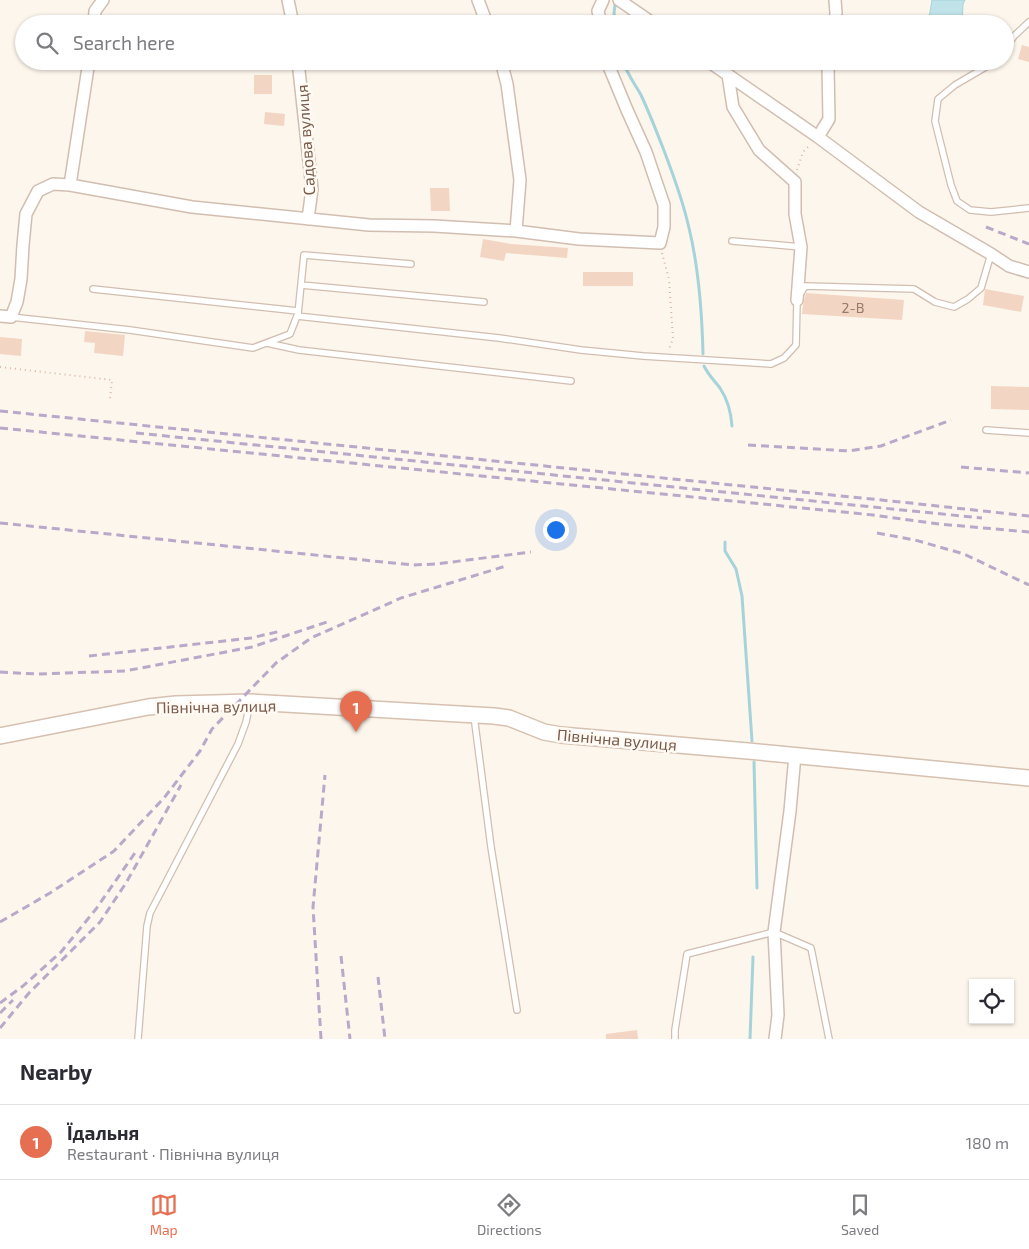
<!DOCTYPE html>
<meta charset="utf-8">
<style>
:root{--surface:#fff;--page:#f7f7f7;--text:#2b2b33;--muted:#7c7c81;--line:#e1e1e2;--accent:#e76f51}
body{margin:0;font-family:"Exo 2",sans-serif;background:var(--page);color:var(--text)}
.controls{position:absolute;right:15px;bottom:15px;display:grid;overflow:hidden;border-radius:0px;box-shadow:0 1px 4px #0004}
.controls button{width:45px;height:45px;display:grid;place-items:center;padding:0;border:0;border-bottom:1px solid var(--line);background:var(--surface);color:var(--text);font:25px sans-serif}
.you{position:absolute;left:555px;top:529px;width:18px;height:18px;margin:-12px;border:4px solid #fff;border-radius:50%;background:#1a73e8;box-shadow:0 0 0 8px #1a73e833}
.badge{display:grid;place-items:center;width:32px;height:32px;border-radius:50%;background:var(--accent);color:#fff;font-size:16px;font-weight:700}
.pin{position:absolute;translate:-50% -41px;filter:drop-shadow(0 1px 2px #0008)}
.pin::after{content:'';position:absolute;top:26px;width:18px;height:15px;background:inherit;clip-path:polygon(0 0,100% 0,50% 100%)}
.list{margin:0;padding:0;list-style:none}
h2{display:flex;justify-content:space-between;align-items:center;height:65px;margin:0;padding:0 20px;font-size:21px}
h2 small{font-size:16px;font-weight:400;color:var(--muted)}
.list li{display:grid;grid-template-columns:32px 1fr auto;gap:15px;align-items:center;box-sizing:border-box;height:75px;padding:0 20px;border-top:1px solid var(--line)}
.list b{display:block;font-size:19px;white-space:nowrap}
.list p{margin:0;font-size:16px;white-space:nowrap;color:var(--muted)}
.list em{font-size:16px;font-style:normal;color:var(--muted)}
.icon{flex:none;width:28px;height:28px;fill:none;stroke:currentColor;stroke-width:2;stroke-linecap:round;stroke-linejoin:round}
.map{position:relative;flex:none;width:1029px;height:1039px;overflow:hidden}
.search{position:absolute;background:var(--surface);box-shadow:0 1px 4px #0004;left:15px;right:15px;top:15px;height:55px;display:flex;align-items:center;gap:12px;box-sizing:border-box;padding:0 18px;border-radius:28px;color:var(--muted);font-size:19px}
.sheet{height:140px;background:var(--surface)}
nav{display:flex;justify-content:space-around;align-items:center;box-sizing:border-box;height:70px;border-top:1px solid var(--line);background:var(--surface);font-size:14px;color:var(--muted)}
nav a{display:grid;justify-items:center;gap:2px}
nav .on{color:var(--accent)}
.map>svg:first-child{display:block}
.water{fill:#bfe3e8;stroke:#a5d3da}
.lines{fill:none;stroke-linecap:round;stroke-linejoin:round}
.stream{stroke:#a5d3da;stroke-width:3}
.building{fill:#f3d5c3}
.lane-casing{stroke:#d1beb0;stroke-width:8}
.street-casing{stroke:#d1beb0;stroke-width:14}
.secondary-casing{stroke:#d6c0b0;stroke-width:18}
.path{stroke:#d9b8a5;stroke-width:2;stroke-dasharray:1 4;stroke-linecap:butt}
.lane{stroke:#fff;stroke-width:5.5}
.street{stroke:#fff;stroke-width:11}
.secondary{stroke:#fff;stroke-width:15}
.rail{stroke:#b9a8c9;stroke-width:3;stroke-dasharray:8 5;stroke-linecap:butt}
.labels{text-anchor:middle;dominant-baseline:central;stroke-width:5;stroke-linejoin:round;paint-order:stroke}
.number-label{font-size:14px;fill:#987a6a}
.street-label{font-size:16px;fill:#7a5c4d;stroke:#fffaf3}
</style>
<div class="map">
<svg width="1029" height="1039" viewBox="0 0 1029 1039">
<rect width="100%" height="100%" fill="#fdf6ec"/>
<path class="water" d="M932 0H965L963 4 962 24H928Z"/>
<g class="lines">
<path class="stream" d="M615 5 614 13 615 24
M623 61C627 74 635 84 641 95 649 112 656 130 663 148 673 174 683 201 689 228 699 269 702 312 703 354
M704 366C709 376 714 380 720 388 728 400 731 412 732 426
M725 542V551L736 569 742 596 752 741
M754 762 757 888
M750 1039 753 957"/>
</g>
<path class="building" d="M1022 45 1029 47V62L1018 59Z
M254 75H272V94H254Z
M265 112 285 114 284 126 264 124Z
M430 188H449L450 211H431Z
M483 239 511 244 568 248 567 258 506 253 504 261 480 257Z
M583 272H633V286H583Z
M985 289 1024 296 1021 312 983 305Z
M806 293 904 300 902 320 802 314 803 305Z
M85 331 125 335 123 356 94 353 95 343 84 342Z
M0 337 22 339 21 356 0 354Z
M991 386 1029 387V410L991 409Z
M637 1030 638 1039H606V1034Z"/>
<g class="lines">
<g class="lane-casing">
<path id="lane" d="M1005 48 1014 36 1029 22
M996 61 955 85 938 99 935 121 951 185 957 201 970 210 991 212 1029 208
M732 241 801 247
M301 285 484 302
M93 289 298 311
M298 314 304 255 411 264
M11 317 130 330 253 348 290 334 297 316 499 338 581 350 643 356 771 364 784 358 796 345 797 300 805 286 914 289 935 302 954 307 968 299 981 288 991 254
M267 343 299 350 571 381
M986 430 1029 433
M474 716 491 847 517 1010
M138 1039 147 926 150 913 238 744 246 722 250 703
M675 1039V1030L687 954 774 932 811 948 829 1039"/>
</g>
<g class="street-casing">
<path id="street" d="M288 0 293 24
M478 0 487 24
M619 0 654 24
M835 0 836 13 835 24
M94 24 95 11 103 0
M601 24 598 11 603 0
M298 61 312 189 308 219
M501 61 507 84 520 180 516 231
M708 61 818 137 919 212 991 254 1009 266 1029 272
M728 75 733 107 759 150 795 182V214L801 247 797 300
M818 137 829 119 828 66 829 61
M70 185 89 61
M0 316 11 317 17 302 21 279 23 245 26 214 38 191 53 184 70 185 192 207 369 225 434 226 516 231 579 239 660 243 664 227V205L646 152 627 110 610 69 608 61
M775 1039 778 1015 774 932 790 811 795 755"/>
</g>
<g class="secondary-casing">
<path id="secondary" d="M0 736 148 707 176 704 250 702 494 716 509 718 544 732 561 735 748 751 1029 778"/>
</g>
<path class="path" d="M797 170 803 152 810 145
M662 253 669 279 673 339 669 349
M0 367 112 380 110 399"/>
<use href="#lane" class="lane"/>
<use href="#street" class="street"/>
<use href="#secondary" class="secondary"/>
<path class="rail" d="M986 227 1029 244
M0 411 901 502 1029 516
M0 428 873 515 939 524 1029 532
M136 433 982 518
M748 445 849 451 881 446 951 420
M961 467 1029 473
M0 523 413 565 436 564 531 552
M877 533 915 540 964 554 1029 585
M89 656 251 638 281 631
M0 672 37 674 125 671 252 647 330 621
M0 922 50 893 114 851 164 798 200 751 212 729 276 663 311 638 401 598 506 566
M341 956 350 1039
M378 977 385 1039
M0 1003 23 986 61 952 96 909 137 850
M0 1013 13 1000
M0 1028 29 993 100 922 126 883 181 785
M321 1039 313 907 325 775"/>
</g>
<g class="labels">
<g class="number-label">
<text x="853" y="307">2-В</text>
</g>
<g class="street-label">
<text transform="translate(305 140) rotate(-94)">Садова вулиця</text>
<text transform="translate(216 706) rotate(-1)">Північна вулиця</text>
<text transform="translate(617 739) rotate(5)">Північна вулиця</text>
</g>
</g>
</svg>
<div class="controls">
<button><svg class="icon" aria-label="locate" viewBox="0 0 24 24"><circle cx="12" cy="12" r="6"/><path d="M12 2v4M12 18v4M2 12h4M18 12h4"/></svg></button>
</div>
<div class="you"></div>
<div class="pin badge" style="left:356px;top:732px">1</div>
<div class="search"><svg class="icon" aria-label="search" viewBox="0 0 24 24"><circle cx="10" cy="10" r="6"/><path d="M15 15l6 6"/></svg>Search here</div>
</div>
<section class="sheet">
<h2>Nearby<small></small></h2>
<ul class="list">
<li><span class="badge">1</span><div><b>Їдальня</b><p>Restaurant · Північна вулиця</p></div><em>180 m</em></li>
</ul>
</section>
<nav>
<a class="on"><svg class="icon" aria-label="map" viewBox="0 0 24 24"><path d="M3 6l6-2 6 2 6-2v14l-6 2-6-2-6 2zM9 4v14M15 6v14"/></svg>Map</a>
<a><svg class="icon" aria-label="directions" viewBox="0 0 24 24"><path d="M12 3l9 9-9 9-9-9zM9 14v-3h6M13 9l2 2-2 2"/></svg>Directions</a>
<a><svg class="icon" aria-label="saved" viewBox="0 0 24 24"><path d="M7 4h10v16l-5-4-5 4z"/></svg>Saved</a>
</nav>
